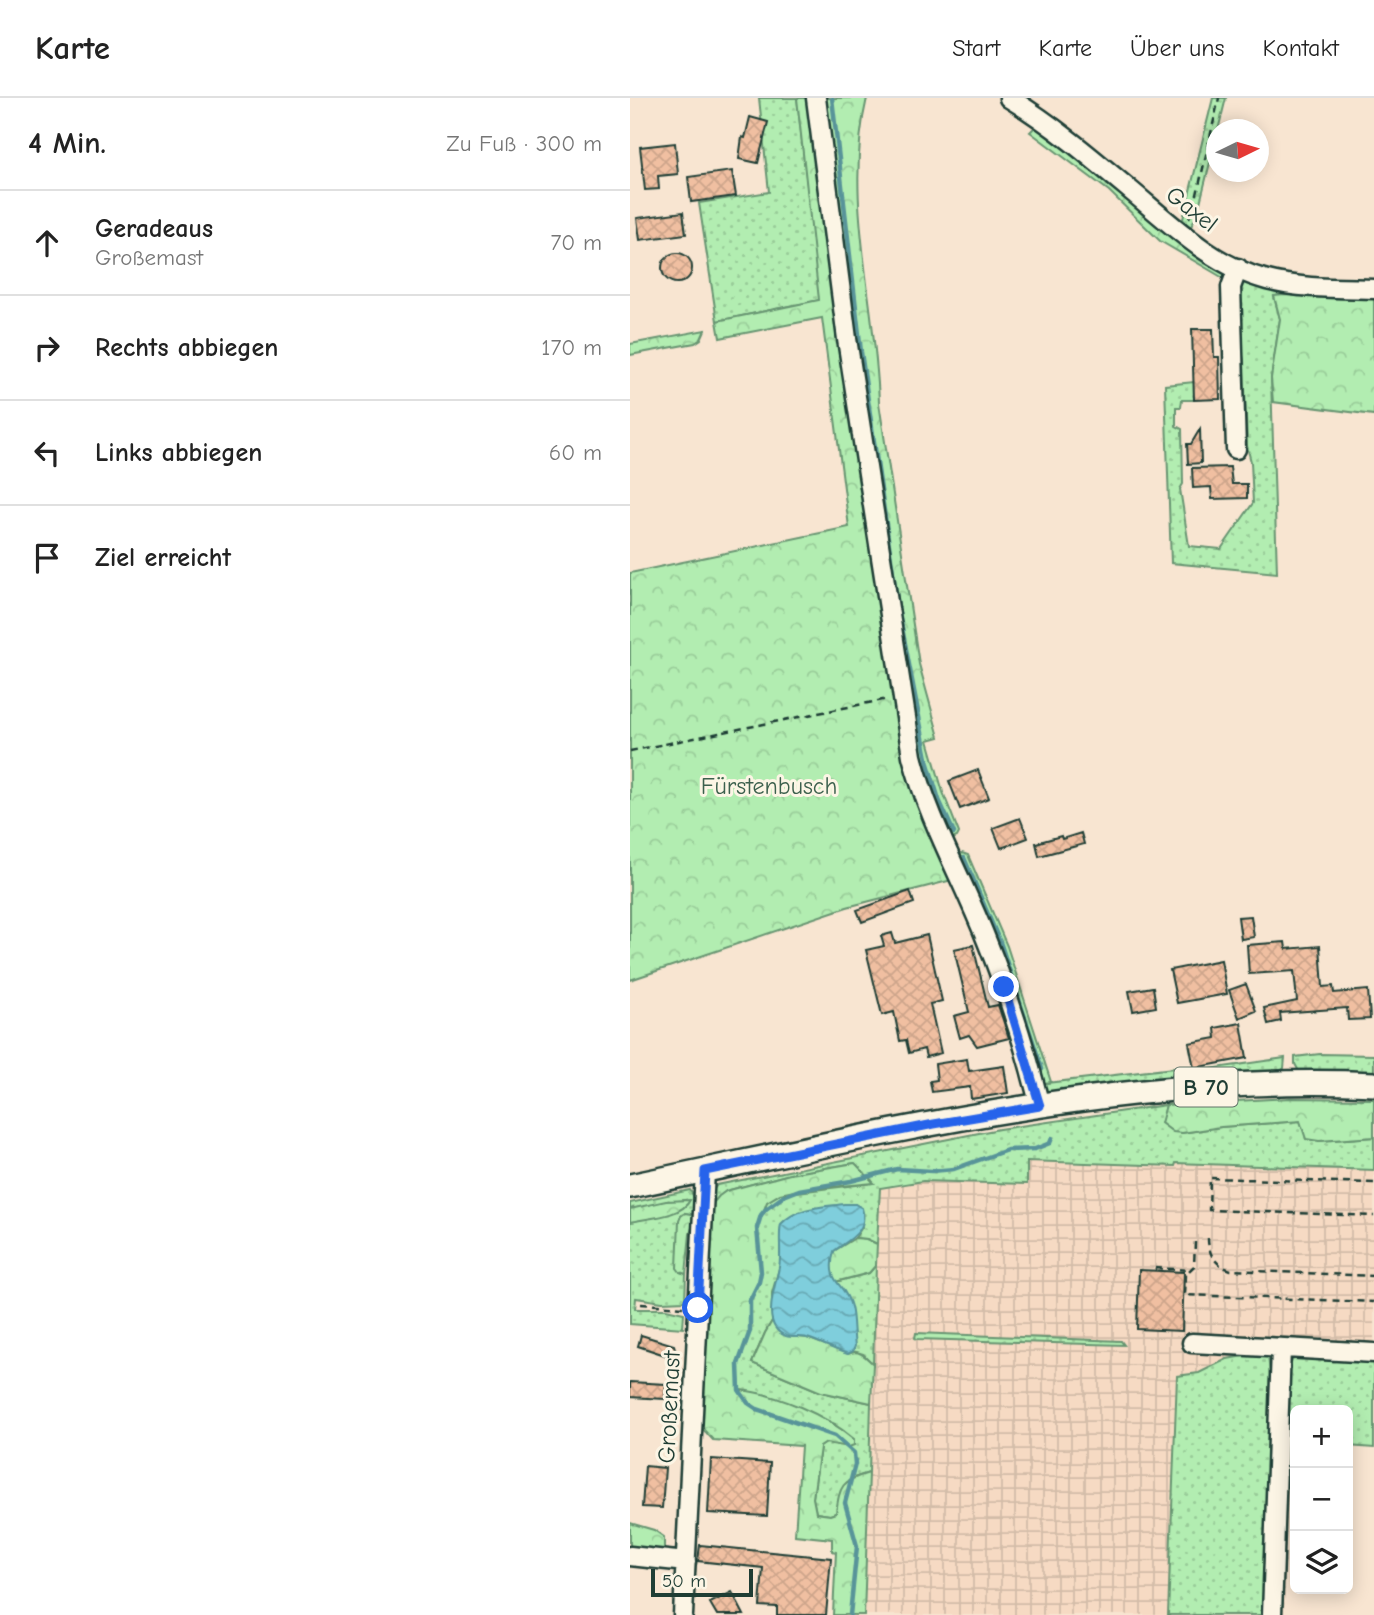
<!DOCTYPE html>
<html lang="de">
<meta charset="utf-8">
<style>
:root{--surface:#fff;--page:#f6f6f6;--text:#222;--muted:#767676;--line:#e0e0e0}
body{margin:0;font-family:"Comic Neue",sans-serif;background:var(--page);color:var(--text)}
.controls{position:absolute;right:21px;bottom:21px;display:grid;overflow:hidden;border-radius:10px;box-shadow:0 4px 18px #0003}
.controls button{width:63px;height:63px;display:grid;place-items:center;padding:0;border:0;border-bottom:2px solid var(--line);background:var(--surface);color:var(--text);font:35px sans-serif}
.compass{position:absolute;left:576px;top:21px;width:63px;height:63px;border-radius:50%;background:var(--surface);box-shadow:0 4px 18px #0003;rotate:85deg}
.scale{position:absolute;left:21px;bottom:18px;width:102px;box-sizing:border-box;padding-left:7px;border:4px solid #1f3d34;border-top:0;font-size:19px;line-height:24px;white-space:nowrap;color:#1f3d34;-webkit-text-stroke:5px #fcf5e5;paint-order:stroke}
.stop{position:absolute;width:21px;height:21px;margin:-16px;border:5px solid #2563eb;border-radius:50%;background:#fff}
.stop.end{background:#2563eb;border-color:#fff;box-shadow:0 2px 7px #0008}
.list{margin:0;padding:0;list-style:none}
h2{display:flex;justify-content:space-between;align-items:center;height:91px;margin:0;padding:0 28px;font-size:30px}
h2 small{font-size:23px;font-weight:400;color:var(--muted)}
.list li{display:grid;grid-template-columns:46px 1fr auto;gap:21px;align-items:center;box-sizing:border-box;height:105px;padding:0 28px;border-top:2px solid var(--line)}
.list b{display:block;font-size:26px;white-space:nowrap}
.list p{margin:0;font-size:23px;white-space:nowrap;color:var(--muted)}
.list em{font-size:23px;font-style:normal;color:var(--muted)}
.icon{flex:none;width:38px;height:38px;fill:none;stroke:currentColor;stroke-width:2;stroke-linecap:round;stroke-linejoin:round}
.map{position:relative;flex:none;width:744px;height:1517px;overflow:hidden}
header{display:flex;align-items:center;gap:42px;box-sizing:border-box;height:98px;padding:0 35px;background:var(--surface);border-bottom:2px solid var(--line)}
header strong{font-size:33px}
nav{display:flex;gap:38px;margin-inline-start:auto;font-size:24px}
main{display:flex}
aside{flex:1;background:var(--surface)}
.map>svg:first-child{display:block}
.industrial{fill:url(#industrial-grid)}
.grass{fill:url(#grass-dots);stroke:#689572;stroke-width:2}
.forest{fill:url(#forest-crowns);stroke:#689572;stroke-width:2}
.water{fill:url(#water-waves);stroke:#599499;stroke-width:2}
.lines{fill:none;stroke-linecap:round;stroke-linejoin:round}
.stream{stroke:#599499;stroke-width:4.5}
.building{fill:url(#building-cross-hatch);stroke:#1f3d34;stroke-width:2}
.minor-casing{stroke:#1f3d34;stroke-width:23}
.major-casing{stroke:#1f3d34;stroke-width:28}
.path{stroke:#1f3d34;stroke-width:2.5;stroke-dasharray:7 5;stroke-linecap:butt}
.minor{stroke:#fcf5e5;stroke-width:18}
.major{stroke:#fcf5e5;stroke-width:23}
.route{stroke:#2563eb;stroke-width:9}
.labels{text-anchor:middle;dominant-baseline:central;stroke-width:6;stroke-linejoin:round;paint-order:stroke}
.shield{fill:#fcf5e5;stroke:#617469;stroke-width:2}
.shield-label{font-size:23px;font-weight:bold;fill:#1f3d34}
.street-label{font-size:24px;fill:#1f3d34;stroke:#fcf5e5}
.park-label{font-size:24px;fill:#3c604d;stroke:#fcf5e5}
</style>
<header>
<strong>Karte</strong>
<nav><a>Start</a><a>Karte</a><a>Über uns</a><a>Kontakt</a></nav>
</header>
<main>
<aside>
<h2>4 Min.<small>Zu Fuß · 300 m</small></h2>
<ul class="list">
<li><svg class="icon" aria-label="ahead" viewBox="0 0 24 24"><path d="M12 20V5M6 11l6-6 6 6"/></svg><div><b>Geradeaus</b><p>Großemast</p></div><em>70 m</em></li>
<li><svg class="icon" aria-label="right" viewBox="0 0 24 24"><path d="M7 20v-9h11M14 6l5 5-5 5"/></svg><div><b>Rechts abbiegen</b></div><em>170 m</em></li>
<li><svg class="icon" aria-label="left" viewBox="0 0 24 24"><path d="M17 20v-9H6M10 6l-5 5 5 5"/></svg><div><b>Links abbiegen</b></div><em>60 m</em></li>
<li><svg class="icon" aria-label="arrive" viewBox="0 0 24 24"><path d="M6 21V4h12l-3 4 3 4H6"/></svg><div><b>Ziel erreicht</b></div></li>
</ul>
</aside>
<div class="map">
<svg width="744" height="1517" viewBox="0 0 744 1517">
<defs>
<pattern id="industrial-grid" width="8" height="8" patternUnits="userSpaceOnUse" patternTransform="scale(1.75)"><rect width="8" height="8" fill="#f6dac3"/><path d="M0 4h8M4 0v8" fill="none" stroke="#d2bca8"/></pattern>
<pattern id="grass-dots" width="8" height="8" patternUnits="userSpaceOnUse" patternTransform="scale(1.75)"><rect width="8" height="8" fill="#b2edb1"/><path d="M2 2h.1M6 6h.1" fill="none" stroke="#9c9" stroke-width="1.8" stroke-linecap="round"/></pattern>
<pattern id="forest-crowns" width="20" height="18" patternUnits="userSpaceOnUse" patternTransform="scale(1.75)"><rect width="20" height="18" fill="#b2edb1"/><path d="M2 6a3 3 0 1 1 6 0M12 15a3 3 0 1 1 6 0" fill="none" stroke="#9c9"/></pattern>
<pattern id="water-waves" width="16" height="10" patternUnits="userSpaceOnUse" patternTransform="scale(1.75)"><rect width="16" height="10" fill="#7fcedc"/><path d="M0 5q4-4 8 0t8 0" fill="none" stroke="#67a8b3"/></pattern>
<pattern id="building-cross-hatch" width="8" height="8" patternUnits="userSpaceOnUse" patternTransform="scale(1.75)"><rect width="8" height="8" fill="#f0bfa1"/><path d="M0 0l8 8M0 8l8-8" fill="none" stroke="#cda58b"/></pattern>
</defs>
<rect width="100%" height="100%" fill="#f8e5d1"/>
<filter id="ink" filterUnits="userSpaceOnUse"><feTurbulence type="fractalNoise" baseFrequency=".0143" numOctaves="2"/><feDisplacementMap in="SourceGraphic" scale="14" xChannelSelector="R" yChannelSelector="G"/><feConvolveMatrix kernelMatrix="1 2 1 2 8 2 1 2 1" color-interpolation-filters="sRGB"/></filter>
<g filter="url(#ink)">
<path class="industrial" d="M397 1063 545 1068V1065L744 1072V1350L718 1348V1312H665V1346H659L654 1517H234L249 1090 293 1083 396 1086Z"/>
<path class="grass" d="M129 0H167L190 202 87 223 69 105 139 94Z
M583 0H596L568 113 560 131 553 121Z
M615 183 744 195V201L655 197 644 199 650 221 641 280 647 475 541 465 535 287 564 284V302H552L551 309H546V328L552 331 553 386 550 391 559 448 591 451 623 405 621 364 617 348 614 262 610 246 609 188Z
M690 956 744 957V976L670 975 665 966V959Z
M655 960 654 970 647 976 557 981 554 972 559 974Z
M544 970 540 983 419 998 408 986Z
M536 1007 532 1025 552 1035 591 1029 671 1023 689 1043 744 1039V1072L546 1065 545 1068 397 1063V1086L293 1083 250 1090 247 1146 237 1141 225 1140 232 1129 225 1106 169 1114 150 1133V1167L142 1195V1223L135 1235 122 1265 191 1294 241 1305 239 1375 220 1381 206 1415 200 1417 186 1415 183 1400 190 1349 196 1345 210 1346 205 1326 136 1297 109 1292 108 1266 118 1209 131 1174 127 1130 137 1103 150 1096 243 1085 224 1065 160 1076 96 1093 78 1111 81 1095 87 1087 369 1031Z
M60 1092 65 1101 66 1117 55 1115 50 1174 56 1176 55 1203 32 1204 6 1200 5 1211H36L54 1215 53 1230 0 1226V1124L47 1113 55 1102 0 1111V1105Z
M246 1167 243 1266 233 1256 223 1253C229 1232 212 1204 205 1184L239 1175Z
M286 1235 491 1243 494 1247 287 1241 285 1240Z
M625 1256 638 1258 640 1276 633 1517H538L547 1278 569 1275 597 1261Z
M665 1259 744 1262V1350L718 1348V1312H665V1346L659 1345 657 1268Z"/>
<path class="forest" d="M167 0H179L266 608 322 782 217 809 0 882V475L219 429 192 220 90 240 87 223 189 202Z
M190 0H237C213 100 246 204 249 305L289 566 309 639 298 642 313 694 329 735 327 739 318 743 288 667Z
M409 25 594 172 595 181 530 143 479 93 400 34Z
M655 197 744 201V317L643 304 641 280 650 221 644 198Z
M75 232 71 241 65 245 0 257V246Z
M332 755 338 757 377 848 421 984 408 986 327 762Z
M660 1000 744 1001V1039L689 1043 676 1041 670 1023 591 1029 552 1035 543 1034 531 1025 536 1007Z
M225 1065 244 1085 169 1092 150 1096 137 1104 127 1130 131 1174 129 1184 120 1202V1233L108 1266 110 1292C147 1296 196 1317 224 1341V1347L219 1349 196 1345 190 1349 183 1400 186 1415 200 1417 206 1415C210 1387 211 1383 239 1375L234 1517H203L206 1454 202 1453V1441L165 1437 171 1348 83 1342 73 1331 65 1330 78 1111 89 1098 96 1093 160 1076Z
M60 1102C52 1119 17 1120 0 1124V1111L36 1103Z
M55 1115 66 1117 60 1136 56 1176 50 1174 47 1170 49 1123 51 1118Z
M225 1140 236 1141 247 1146 246 1167 239 1175 205 1184 200 1168 204 1153Z
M142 1223 149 1233 157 1238 177 1240 218 1256C229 1251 235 1258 243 1266L241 1305 191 1294 122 1265 135 1235Z
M0 1425 24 1432 34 1439V1457L0 1454Z"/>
<path class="water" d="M214 1106H225L232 1110C239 1133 220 1141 204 1153 195 1187 215 1183 221 1209 224 1221 223 1236 225 1248L223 1253 218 1256C204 1252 191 1244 177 1240 171 1238 163 1240 156 1238 129 1228 146 1188 149 1169 152 1155 148 1140 151 1126 167 1109 192 1109 214 1106Z"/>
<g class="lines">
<path class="stream" d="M202 0 231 254 268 509 298 666 309 702 324 735
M334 760 371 847 412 971
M220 1517 227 1448 215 1405 225 1366 224 1355 205 1338 127 1311 118 1305 109 1292 108 1266 120 1233V1202L129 1184 131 1174 127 1130 131 1117 136 1111 154 1098 169 1092 221 1083 267 1071 302 1073 324 1071 377 1052 405 1051 420 1045 422 1040"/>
</g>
<path class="building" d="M120 19 138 24 128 65 109 61 112 39 115 40Z
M45 45 48 76 28 78 29 91 15 92 10 49Z
M102 73 106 98 61 104 58 79Z
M53 114 56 136 10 142 7 120Z
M32 170a15 15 0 1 1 30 0a15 15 0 1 1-30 0Z
M562 231H583L584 259H589L590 301 564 302Z
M570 331 571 365 558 366 557 346H561Z
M600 369 602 386H617V400L582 401 581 389 563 390 562 370Z
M348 672 359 700 330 711 319 683Z
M390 720 398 740 371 750 363 730Z
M451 735 454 746 409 758 406 745 431 738 432 741Z
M280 793 284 805 232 824 227 812Z
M621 818 624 839 611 841 608 819Z
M262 835 265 845 297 837 312 903 300 906 311 955 296 959 294 951 279 955 276 942 270 943 264 914 252 917 236 852 254 848 251 838Z
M655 844 656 851 690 848 693 889 703 888 704 895 738 892 740 921 718 922 717 910 650 915 651 923 638 926 634 910 667 903 664 873 619 876 617 847Z
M343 847 358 909 368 907 379 940 347 948 339 937 330 940 324 918 339 914 324 851Z
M591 862 597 896 547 905 540 872Z
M616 886 626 913 609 920 599 892Z
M523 889 526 909 503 913 499 893Z
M611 925 617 960 564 970 559 945 586 940 585 930Z
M337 961 339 973 374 968 378 995 341 1001 340 989 302 994 300 983 307 982 305 966Z
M509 1172 554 1174 552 1233 507 1231Z
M11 1237 44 1247 46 1254 41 1259 8 1248Z
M0 1284 36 1286 35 1301 0 1299Z
M81 1361 140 1365 137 1418 78 1415Z
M15 1368 35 1370 32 1410 12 1409Z
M70 1447 201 1460 196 1517H147V1509L130 1508 133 1470 68 1463Z
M102 1494 114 1517H87L80 1505Z"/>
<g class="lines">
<g class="minor-casing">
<path id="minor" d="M186 0 217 241 282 658C298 721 332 780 356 841 378 895 396 952 410 1008
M379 0C422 26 461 59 499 91 541 126 583 168 637 182 671 191 709 190 744 191
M606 351 601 189 608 170
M562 1245 744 1255
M0 1458 56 1464
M53 1517 75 1073
M642 1517 651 1250"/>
</g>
<g class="major-casing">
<path id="major" d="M0 1088C242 1038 495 974 744 986"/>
</g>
<path class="path" d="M559 120 566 101 589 0
M0 653 258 601
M744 1085 580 1080 579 1112 744 1118
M578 1140C578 1156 585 1167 601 1172L744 1178
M565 1144 564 1168 556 1176 555 1197 744 1204
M525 1170 560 1172
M11 1206 53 1209"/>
<use href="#minor" class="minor"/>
<use href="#major" class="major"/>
</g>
</g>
<g class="lines" filter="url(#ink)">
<path class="route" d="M68 1210 75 1073 304 1026 410 1008 374 889"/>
</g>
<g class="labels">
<rect class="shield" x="544.5" y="969.5" width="63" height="39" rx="5"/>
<g class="shield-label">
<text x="576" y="989">B 70</text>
</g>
<g class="street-label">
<text transform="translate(562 111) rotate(38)">Gaxel</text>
<text transform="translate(39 1309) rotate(-87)">Großemast</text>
</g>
<g class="park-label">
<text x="139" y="688">Fürstenbusch</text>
</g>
</g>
</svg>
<div class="controls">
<button>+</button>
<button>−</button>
<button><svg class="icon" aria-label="layers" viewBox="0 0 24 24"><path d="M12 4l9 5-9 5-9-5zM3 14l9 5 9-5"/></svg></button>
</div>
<svg class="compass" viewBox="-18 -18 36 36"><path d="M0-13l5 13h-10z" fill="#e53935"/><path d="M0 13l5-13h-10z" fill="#767676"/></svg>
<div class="scale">50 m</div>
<div class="stop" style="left:68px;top:1210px"></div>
<div class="stop end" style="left:374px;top:889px"></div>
</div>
</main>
